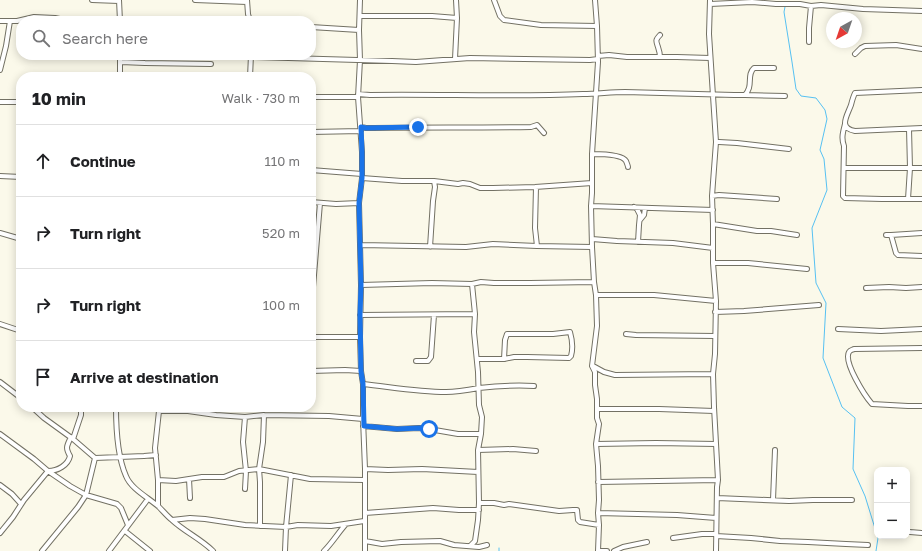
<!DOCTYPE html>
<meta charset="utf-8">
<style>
:root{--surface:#fff;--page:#f6f6f6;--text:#202124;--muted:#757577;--line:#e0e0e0}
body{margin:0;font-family:"Golos Text",sans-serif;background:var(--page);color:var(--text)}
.controls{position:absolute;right:12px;bottom:12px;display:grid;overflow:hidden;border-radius:8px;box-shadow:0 2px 10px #0003}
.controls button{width:36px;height:36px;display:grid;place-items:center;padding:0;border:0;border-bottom:1px solid var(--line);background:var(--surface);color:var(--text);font:20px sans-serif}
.compass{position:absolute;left:826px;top:12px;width:36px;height:36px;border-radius:50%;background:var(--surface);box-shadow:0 2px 10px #0003;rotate:220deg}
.stop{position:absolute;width:12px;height:12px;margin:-9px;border:3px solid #1a73e8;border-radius:50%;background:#fff}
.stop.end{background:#1a73e8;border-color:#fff;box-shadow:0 1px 4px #0008}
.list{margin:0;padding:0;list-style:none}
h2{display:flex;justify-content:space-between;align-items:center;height:52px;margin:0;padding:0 16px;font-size:17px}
h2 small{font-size:13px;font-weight:400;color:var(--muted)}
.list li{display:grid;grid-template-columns:26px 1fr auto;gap:12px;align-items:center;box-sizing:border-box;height:72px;padding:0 16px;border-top:1px solid var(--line)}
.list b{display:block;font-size:15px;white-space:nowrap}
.list em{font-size:13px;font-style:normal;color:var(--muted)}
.icon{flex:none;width:22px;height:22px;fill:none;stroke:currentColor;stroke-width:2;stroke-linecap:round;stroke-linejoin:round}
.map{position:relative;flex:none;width:922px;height:551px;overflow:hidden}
.search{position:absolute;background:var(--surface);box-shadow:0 2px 10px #0003;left:16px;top:16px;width:300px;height:44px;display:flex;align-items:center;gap:10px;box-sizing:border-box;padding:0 14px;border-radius:16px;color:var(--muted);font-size:15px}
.panel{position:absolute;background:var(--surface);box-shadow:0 2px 10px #0003;left:16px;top:72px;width:300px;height:340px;border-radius:16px}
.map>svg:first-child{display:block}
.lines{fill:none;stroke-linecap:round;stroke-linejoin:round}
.stream{stroke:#56c1f2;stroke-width:1}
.minor-casing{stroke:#737164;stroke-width:6}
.minor{stroke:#fff;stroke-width:4}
.route{stroke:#1a73e8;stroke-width:5}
</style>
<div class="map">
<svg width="922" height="551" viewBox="0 0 922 551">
<rect width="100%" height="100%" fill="#fbf9ea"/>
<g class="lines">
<path class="stream" d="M785 7 784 12 792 62 796 89 801 96 816 98 825 110 827 119 820 150 824 159 827 190 812 228 816 283 826 303 823 358 842 407 855 418 853 469 865 496 878 538 876 551
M499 551V548"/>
<g class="minor-casing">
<path id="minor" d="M92 0 119 1
M119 0 120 21
M195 0 247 2
M247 0 248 14 250 21
M360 0 359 30 360 60 358 97 362 152V178L359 203 361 285 360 337 361 371 363 384V419L365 469V551
M494 0 500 16 504 20 541 25 597 26
M595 0 597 26 598 62 592 154V193L591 206 592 247 594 282 596 295 597 326 592 366 595 372V385L597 399V418L599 424 596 444 598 466 599 500 598 513 599 525 598 551H607
M710 0 709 34 716 142 712 196 713 224V263L716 301 715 354 713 374 714 407 718 480 717 487 716 551
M710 4 752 2 776 4H800L811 6 821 5 863 9 922 11
M360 16H432L457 18
M0 21H17L34 17 55 18 69 21
M311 27 359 30
M660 35C655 40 656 41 658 47 659 50 660 53 660 57
M809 42V28L811 6
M855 54 861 48 865 46 896 45 922 49
M598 56 609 55 627 57H677L710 58
M252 57 392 61 416 62 470 58 590 60 598 59
M455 59 457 18 456 0
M121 62 145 63 211 64
M0 70 6 46 10 21
M120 77V55
M250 77 251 55
M922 90 855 93C853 97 852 101 851 105 847 116 838 128 855 131L922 128
M358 94 370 95C441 94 512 97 583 94 597 94 611 92 625 92L734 95H745C747 93 748 91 749 88 751 81 748 73 754 68H774
M745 95 785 96
M311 97H358
M0 102H21
M845 124C843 132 841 138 844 146L843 196 845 198 882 199H922
M361 127 366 128C421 127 476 128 531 127L537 125 544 133
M311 132 361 131
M716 142H719L737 143 789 149
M592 154C599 154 622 154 626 161 626 161 628 166 628 167
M844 168H922
M311 170 362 174
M0 176 21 177
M362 178 402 181H434L458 184 463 183 470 184 480 188H493L535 187 592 183
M536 187 535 228 537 246
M712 196 719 195 777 199
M908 199 910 168 909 129
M311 202 336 204 359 203
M591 206 713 210
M634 207 637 209 640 215 639 225 638 242
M640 220 644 215 645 208
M713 224 757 231H771L797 235
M0 233 21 239
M886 235H891L896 253 898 255 922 256
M891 235 922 233
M592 239 617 241 673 243 713 248
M361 245 466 247 493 244 537 246 592 247
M430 247 433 201 435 187 434 181
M713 263H748L807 269
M361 285 432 283 472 284 481 282 494 283H530L594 282
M866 288 889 287 906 288 922 287
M596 295H654L716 301
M311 311 320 203
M715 312 744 311 819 305
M360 315 475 314
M0 324 21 331
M838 329 881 331 922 329
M626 334 636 335 715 336
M311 337H360
M922 348 854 349C852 350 850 350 849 352 843 362 865 396 872 404L908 406H922
M477 359H504L514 357H527L569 358 571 356C573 349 572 339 570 332L553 334H507L505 340 504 359
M416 361H428L431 357 434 315
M593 366 604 372 615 375 713 374
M311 371 345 370 361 371
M0 382 21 398
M363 384C391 387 418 392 446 392 457 392 468 390 479 388 497 386 516 385 534 386
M32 407 44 418 73 439 95 458 144 456 156 455
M98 407 116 409
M116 407C116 427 118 458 126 476 131 489 149 498 159 507 163 511 167 516 172 520 185 532 201 539 213 551
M158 407 159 411 155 448 158 480V506
M597 409H659L714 411
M159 411H188L216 415 245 417 264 415 329 416 363 419
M363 426 397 429 419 428 429 429 458 434H481
M0 434 34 459 48 471 70 486 86 495 117 504 121 508 128 525
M73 439 81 415V407
M596 444 656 443 716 444
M478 450 513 449 536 451
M365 469 388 470 422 469 478 472
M189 479 190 498
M158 480 176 481 202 477H224L239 471 259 469 310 479 364 480
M598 482 718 480
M0 485 12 494 21 504
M245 489 246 471 243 442 245 417
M717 498 789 501 813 500H852
M773 500 775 450
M479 503H494L504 505 509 504 559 511 573 510H577L578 520 580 522 599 525
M365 513 433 508 459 510H479
M598 513 677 515 716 518
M172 520 190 518 205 519 245 525 286 527 298 525 331 526 364 521
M260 526V482L259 469 263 442 264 415
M125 531 150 551
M907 531 910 532 922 533
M0 533 13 517 24 500 48 471C58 471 68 465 70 456 65 447 67 446 71 437
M716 536 751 538 780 541 808 542 846 544 868 545
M673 538 702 534H716
M365 541 382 544 401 542 440 541 454 545 479 547 487 545
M470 546 475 541 478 520 479 503 478 450 481 434 482 417 479 405 478 372 474 332 475 314 472 284
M42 551 78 507 86 495 95 458
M109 551 148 499
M285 551 286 527 291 475
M324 551C332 543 338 533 346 524
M614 551 623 547 647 542"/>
</g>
<use href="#minor" class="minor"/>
</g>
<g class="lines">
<path class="route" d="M418 127 366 128 361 127 362 152V178L359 203 361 285 360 315 361 371 363 384 364 426 397 429 419 428 429 429"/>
</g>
</svg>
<div class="controls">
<button>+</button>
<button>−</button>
</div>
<svg class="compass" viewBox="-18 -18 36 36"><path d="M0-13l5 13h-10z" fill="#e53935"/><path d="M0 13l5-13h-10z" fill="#757577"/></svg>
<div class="stop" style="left:429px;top:429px"></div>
<div class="stop end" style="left:418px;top:127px"></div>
<div class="search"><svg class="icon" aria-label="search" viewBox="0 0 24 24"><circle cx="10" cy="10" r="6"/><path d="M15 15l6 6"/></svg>Search here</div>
<section class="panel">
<h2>10 min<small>Walk · 730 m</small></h2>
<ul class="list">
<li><svg class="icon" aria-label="ahead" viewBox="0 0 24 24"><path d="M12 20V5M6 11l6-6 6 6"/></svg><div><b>Continue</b></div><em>110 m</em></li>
<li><svg class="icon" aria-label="right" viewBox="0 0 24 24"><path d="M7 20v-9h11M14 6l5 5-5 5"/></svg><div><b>Turn right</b></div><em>520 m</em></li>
<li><svg class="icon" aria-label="right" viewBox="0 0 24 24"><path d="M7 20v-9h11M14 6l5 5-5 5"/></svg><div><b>Turn right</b></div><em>100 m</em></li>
<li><svg class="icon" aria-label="arrive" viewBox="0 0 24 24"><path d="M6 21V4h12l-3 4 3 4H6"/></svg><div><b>Arrive at destination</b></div></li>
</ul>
</section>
</div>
